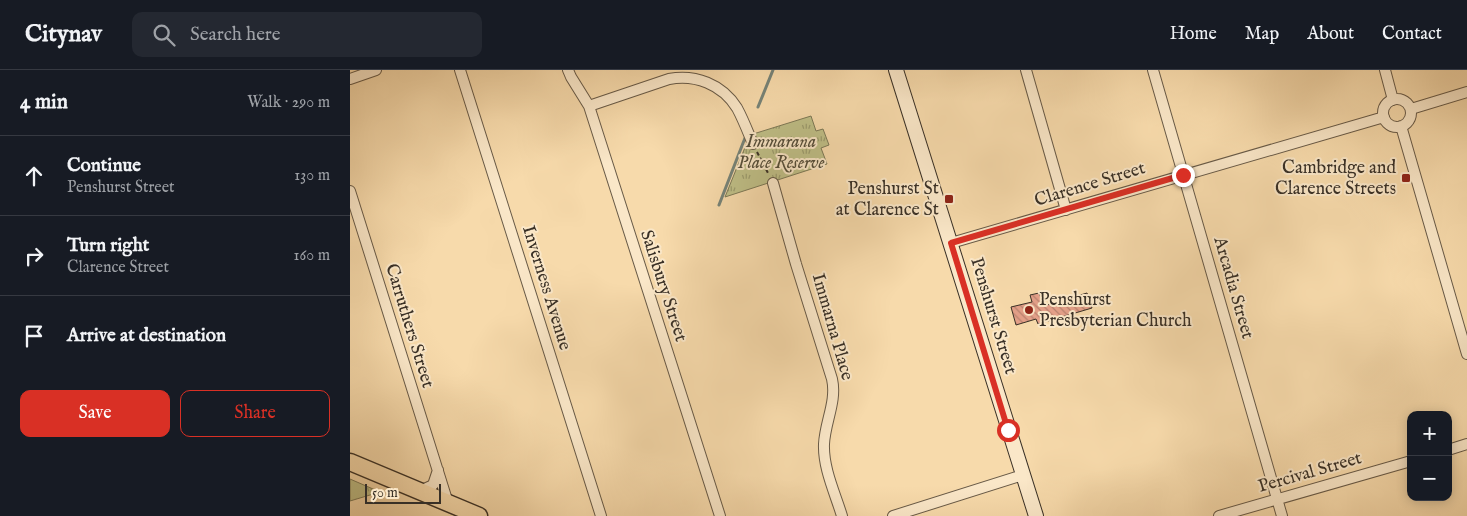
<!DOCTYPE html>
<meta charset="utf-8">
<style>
:root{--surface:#171b24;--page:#242831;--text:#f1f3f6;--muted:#9ea1a6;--line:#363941;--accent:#d93025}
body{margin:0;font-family:"IM FELL English",serif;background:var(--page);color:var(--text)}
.controls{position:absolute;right:15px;bottom:15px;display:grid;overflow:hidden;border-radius:10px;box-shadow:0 2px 12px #0003}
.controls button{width:45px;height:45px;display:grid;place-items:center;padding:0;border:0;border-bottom:1px solid var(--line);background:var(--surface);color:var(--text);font:25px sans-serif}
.scale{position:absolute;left:15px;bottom:12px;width:76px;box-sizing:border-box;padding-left:5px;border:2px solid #393026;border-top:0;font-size:14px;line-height:18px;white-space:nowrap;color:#393026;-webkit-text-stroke:4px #fae7c8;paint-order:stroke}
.stop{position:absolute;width:15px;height:15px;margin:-11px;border:4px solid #d93025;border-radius:50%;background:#fff}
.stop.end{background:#d93025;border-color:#fff;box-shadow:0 1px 5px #0008}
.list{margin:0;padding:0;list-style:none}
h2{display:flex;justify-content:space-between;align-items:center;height:65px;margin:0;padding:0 20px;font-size:21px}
h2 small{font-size:16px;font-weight:400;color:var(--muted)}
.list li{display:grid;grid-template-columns:32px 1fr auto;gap:15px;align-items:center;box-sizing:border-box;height:80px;padding:0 20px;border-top:1px solid var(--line)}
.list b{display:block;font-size:19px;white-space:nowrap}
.list p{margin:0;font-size:16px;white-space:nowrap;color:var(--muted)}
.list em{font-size:16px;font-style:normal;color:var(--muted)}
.actions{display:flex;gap:10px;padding:15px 20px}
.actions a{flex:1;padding:11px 0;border:1px solid var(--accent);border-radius:10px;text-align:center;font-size:18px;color:var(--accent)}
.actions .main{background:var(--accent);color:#fff}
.icon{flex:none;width:28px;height:28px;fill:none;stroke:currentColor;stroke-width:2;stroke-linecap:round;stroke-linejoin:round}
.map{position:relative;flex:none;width:1117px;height:446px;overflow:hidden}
header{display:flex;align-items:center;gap:30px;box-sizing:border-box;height:70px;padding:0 25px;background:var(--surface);border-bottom:1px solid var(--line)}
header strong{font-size:24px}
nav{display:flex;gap:28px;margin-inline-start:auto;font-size:18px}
.search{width:350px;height:45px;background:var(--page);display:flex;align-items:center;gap:12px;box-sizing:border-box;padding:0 18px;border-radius:10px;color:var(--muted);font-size:19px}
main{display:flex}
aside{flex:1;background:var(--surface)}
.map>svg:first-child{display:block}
.park{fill:url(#park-tufts);stroke:#7c7856}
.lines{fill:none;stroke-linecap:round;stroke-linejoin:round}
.stream{stroke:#768378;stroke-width:3}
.building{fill:url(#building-back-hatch);stroke:#393026}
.minor-casing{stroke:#685a47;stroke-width:12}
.secondary-casing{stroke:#393026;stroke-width:16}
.primary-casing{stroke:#393026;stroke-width:19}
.path{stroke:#393026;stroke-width:2;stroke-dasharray:4 2.5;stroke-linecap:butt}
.minor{stroke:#fae7c8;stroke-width:10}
.secondary{stroke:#fae7c8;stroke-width:14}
.primary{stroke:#f7daab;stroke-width:16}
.route{stroke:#d93025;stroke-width:6}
.poi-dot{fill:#8f2418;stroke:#fae7c8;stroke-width:2}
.labels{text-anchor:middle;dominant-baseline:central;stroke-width:4;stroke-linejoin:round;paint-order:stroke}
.park-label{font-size:18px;font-style:italic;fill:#544d39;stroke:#fae7c8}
.poi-label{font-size:18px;fill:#393026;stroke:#fae7c8;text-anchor:end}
.street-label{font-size:18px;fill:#393026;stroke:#fae7c8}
</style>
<header>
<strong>Citynav</strong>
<div class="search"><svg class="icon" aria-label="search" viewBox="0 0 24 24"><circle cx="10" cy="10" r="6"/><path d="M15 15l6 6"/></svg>Search here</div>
<nav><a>Home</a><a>Map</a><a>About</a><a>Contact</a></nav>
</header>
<main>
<aside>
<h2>4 min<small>Walk · 290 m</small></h2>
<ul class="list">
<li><svg class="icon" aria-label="ahead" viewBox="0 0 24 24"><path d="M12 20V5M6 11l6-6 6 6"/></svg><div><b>Continue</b><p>Penshurst Street</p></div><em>130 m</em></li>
<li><svg class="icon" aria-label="right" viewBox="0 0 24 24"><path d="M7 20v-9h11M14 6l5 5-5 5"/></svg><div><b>Turn right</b><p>Clarence Street</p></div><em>160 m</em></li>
<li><svg class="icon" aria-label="arrive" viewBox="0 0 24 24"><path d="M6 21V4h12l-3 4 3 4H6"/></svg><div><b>Arrive at destination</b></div></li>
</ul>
<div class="actions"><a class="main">Save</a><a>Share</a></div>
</aside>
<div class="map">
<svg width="1117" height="446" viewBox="0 0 1117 446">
<defs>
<pattern id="park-tufts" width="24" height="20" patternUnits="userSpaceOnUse" patternTransform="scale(1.25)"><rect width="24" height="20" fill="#bfbf87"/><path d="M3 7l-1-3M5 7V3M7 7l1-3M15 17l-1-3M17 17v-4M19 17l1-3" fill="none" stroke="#9c9c6e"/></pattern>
<pattern id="building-back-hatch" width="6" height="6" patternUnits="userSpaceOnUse" patternTransform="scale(1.25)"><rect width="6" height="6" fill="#e4a089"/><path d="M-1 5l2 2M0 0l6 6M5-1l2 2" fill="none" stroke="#ba8370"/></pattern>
</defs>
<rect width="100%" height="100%" fill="#f7daab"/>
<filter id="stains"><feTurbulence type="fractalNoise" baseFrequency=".004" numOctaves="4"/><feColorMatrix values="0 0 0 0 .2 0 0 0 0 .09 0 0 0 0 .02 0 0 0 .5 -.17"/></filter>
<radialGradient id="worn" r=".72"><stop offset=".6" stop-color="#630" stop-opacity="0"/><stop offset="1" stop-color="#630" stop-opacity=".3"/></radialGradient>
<path class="park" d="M461 46 466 61 473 59 479 75 471 78 477 94 375 127 400 65Z
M0 409 30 422 0 431Z"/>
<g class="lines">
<path class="stream" d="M408 37 423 0
M369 135 395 68"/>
</g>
<path class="building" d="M689 223 694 236 737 223 742 238 688 254 686 249 666 255 661 237 682 232 680 225Z"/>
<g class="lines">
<g class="minor-casing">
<path id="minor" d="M110 0 251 446
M218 0 221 7 239 36 370 446
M676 0 716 140
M803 0 932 446
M1035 0 1043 30
M0 9 26 0
M1033 43a14 14 0 1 1 28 0a14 14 0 1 1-28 0Z
M239 36 319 9C345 4 372 14 387 38 393 49 398 62 403 74
M1061 39 1117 22
M1051 56 1117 284
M423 113 446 194 482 309C487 331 475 352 474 374 473 398 485 423 492 446
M0 121 98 433
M601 173 1034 47
M1098 380 1117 374
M70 421 83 415 88 400
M543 446 673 405
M869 446 1061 391"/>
</g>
<g class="secondary-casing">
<path id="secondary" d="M546 0 686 446"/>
</g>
<g class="primary-casing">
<path id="primary" d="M0 392 129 446"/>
</g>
<path class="path" d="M407 82 419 105"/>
<use href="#minor" class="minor"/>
<use href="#secondary" class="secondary"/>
<use href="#primary" class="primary"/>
</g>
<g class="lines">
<path class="route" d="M658 360 601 173 833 105"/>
</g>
<g class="poi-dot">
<rect x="1051" y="103" width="10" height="10" rx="2.5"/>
<rect x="594" y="124" width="10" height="10" rx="2.5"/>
<circle cx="679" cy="240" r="5"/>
</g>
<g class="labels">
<g class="park-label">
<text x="431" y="72">Immarana<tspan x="431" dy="21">Place Reserve</tspan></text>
</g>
<g class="poi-label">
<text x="1046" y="98">Cambridge and<tspan x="1046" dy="21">Clarence Streets</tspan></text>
<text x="589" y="119">Penshurst St<tspan x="589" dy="21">at Clarence St</tspan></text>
<text x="689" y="230" text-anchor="start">Penshurst<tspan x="689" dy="21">Presbyterian Church</tspan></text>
</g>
<g class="street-label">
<text transform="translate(740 115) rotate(-17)">Clarence Street</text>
<text transform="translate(313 216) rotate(72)">Salisbury Street</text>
<text transform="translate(196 218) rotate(73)">Inverness Avenue</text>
<text transform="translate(883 218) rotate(74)">Arcadia Street</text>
<text transform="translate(643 246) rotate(73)">Penshurst Street</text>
<text transform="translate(59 256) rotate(73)">Carruthers Street</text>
<text transform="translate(482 257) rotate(74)">Immarna Place</text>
<text transform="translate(960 403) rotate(-16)">Percival Street</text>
</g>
</g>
<rect width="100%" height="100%" filter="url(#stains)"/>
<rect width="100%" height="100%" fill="url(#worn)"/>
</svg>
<div class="controls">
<button>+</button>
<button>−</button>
</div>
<div class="scale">50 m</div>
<div class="stop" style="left:658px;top:360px"></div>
<div class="stop end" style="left:833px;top:105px"></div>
</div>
</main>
